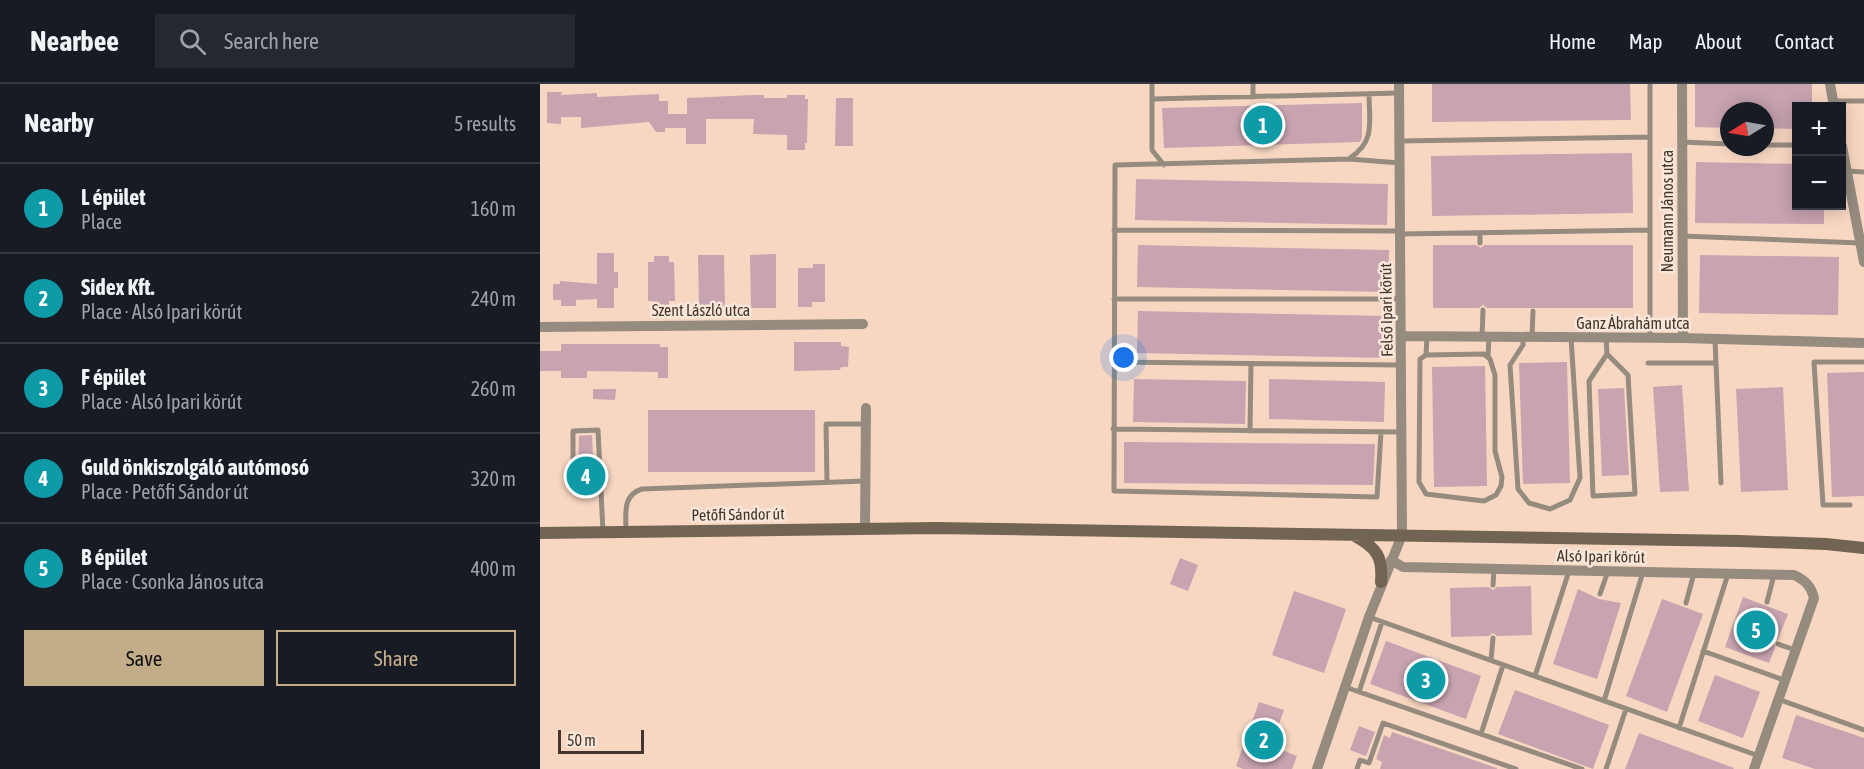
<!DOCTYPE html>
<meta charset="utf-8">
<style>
:root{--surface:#171b24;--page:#242831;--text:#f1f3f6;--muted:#9ea1a6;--line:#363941;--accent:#c3ad89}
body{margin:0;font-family:"Asap Condensed",sans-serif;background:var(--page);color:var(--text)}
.controls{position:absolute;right:18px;top:18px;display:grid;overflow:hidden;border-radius:0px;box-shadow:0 3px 15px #0003}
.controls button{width:54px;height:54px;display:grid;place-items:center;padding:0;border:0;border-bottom:2px solid var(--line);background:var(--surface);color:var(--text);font:30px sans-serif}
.compass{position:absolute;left:1180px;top:18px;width:54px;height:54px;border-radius:50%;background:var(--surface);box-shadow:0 3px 15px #0003;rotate:259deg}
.scale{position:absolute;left:18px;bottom:15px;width:86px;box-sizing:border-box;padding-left:6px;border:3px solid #43362e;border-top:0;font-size:16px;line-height:21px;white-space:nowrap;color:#43362e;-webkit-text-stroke:4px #fbe7da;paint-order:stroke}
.you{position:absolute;left:584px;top:274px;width:21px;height:21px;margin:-15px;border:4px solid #fff;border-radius:50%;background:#1a73e8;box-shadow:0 0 0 9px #1a73e833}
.badge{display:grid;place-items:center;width:39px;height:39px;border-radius:50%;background:var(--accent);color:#fff;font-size:20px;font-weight:700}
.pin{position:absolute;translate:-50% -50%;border:3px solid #fff;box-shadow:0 2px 6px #0006}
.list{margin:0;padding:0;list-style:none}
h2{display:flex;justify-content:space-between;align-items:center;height:78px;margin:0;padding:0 24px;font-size:26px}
h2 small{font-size:20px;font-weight:400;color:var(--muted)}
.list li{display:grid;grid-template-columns:39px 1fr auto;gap:18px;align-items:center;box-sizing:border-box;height:90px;padding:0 24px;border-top:2px solid var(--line)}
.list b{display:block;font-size:22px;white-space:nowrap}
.list p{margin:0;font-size:20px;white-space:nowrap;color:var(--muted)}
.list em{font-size:20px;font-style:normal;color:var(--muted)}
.actions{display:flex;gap:12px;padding:18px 24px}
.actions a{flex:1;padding:14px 0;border:2px solid var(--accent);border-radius:0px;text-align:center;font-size:21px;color:var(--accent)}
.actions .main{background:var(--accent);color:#111}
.icon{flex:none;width:33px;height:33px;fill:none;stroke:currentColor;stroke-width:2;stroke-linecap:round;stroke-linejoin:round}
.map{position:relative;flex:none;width:1324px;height:685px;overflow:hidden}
header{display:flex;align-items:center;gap:36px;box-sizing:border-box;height:84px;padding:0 30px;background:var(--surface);border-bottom:2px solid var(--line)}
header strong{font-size:28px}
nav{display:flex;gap:33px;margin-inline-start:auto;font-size:21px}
.search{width:420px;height:54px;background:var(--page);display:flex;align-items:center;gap:15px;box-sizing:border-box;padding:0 21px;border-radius:0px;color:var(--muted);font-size:22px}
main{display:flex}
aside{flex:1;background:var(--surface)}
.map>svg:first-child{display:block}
.building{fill:#c8a3b0}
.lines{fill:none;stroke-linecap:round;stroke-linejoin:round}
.service{stroke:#958b7f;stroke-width:5}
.minor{stroke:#958b7f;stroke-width:10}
.secondary{stroke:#726452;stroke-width:12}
.labels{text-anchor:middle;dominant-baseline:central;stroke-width:5;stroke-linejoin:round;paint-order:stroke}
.street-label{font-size:16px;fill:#43362e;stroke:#fbe7da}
</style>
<header>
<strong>Nearbee</strong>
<div class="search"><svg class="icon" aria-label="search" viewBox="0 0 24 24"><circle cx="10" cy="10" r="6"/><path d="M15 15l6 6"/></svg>Search here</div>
<nav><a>Home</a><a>Map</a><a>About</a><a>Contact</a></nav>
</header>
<main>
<aside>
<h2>Nearby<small>5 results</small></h2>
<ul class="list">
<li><span class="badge" style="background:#0f9aa8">1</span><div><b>L épület</b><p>Place</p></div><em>160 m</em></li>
<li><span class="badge" style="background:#0f9aa8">2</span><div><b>Sidex Kft.</b><p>Place · Alsó Ipari körút</p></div><em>240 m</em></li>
<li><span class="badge" style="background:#0f9aa8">3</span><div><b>F épület</b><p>Place · Alsó Ipari körút</p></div><em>260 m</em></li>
<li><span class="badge" style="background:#0f9aa8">4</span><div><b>Guld önkiszolgáló autómosó</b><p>Place · Petőfi Sándor út</p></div><em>320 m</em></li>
<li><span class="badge" style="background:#0f9aa8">5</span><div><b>B épület</b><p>Place · Csonka János utca</p></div><em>400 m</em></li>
</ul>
<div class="actions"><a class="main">Save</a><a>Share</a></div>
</aside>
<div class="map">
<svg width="1324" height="685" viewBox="0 0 1324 685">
<rect width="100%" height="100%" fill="#f8d7c2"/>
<path class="building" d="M892 0H1090L1091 36 892 38Z
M1155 0H1272V22H1257V45L1225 44V27H1189V44L1155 43Z
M7 8H22L21 11 57 9V13L119 10V17H128V30H147V14L214 11H224V14H247V11H265V15H268L267 59H265V66H247V51L213 50 214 35H166V60H146V44H125V48H116L109 38 41 44V33H21V40L7 39Z
M296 14H313V62H295Z
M822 19V53L820 58 624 64 622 24Z
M1092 69 1093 129 892 132 891 72Z
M1156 78 1257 80V122H1284V140L1155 139Z
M596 95 848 100 847 141 595 136Z
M598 161 849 166 848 208 597 203Z
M893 161H936L941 164 944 161H1093V224H947L943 221 939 224H893Z
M57 169H74V188H78V204H74V224H57V215L36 216V222H21V216H13V200H20V197L57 200Z
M236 170V224H211L210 171Z
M158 171H184L185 224H159Z
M1160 171 1299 173 1298 231 1159 229Z
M114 172H129V178H134L135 217H129V224H113V217H108V178H114Z
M273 180H285V218H272V223H258V184H273Z
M598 227 849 232V274L597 269Z
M254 258H301V262L309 263 308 283H301L300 286 254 287Z
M21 260H120V263H128V294H118V288L47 287V294H21V287H0V267H21Z
M1027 278 1030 399 983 400 979 279Z
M945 282 947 402 894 403 892 283Z
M1324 288V412L1292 413 1287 289Z
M594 295 706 297 705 340 593 338Z
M729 295 845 298 844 338 729 335Z
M1142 301 1149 407 1120 408 1113 303Z
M1243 303 1248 406 1201 408 1196 305Z
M1084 304 1089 391 1062 392 1058 305Z
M53 305H76L75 316 53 315Z
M108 326H275V388H108Z
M52 351 54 398H42L38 392 39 352Z
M584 358 835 360 833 401 584 399Z
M640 474 658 481 648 507 630 500Z
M991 502 992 551 957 552 953 549 949 552 911 553 910 504 949 503 953 506 957 503Z
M1038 505 1059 515 1081 519 1057 595 1013 580Z
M754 507 806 525 784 589 732 571Z
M1203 513 1248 530 1238 555 1234 558 1235 564 1229 579 1185 563Z
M1122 515 1163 530 1127 628 1086 612Z
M846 557 941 592 926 635 830 600Z
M1175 591 1220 608 1203 654 1158 637Z
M975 606 1069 641 1053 685 958 650Z
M719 618 744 626 738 643 745 646 739 665 757 672 752 685H703L696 682Z
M1256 631 1324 654V685H1275L1242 674Z
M819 642 835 648 826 672 810 666Z
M852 648 957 684V685H840L842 678 836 675 844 651 850 654Z
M1099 649 1194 684 1193 685H1085Z"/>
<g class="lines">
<path class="service" d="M612 0V66L624 81
M713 0V13
M613 15 859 9
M1293 17H1324
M859 57 1110 53
M1142 58 1189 60
M1225 61H1256
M810 74C836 57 829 37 829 10
M1307 87 1324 88
M574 146 860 147
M861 150 1110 146
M1142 152 1320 159
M940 159V149
M574 215H861
M942 253 943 226
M983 253V261L970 281 978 405 989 419 1010 425 1030 416 1040 394 1031 253
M992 253 993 227
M1066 253 1067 270 1049 297 1053 412 1095 410 1088 291 1067 270
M1110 253V0
M1175 255 1181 399
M944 270 950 275 955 291V367L962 393 961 402 956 411 944 417 886 410 879 398 880 275 886 271Z
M886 271 887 253
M948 272 949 253
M574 278 860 281
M1108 279H1176
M573 345 862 348
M58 346 61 407 42 406 33 394V347Z
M710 347 711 280
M841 348 837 413 574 407 575 81 809 75 860 79
M287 397 286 340H326
M61 407 63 448
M1310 421H1283L1274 278H1324
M86 448C86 430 82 411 102 405L325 397
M953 501 954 485
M1060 510 1068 487
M1227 518 1234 491
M1146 519 1154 489
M829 533 1219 672
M1238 560 1255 566
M1163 567 1244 596
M951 576 953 554
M995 592 1029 487
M805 603 1042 685
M819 608 842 538
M1238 615 1324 646
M1064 617 1103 488
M1139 644 1188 490
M941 650 963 581
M817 685 820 676 829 679 843 639 976 685
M1066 685 1086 625"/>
<path class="minor" d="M1142 0 1143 254
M1290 0 1294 22
M1302 62 1324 178
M0 243 323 240
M862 252 1143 254 1324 259
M325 445 326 324
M851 476 863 483 1254 491C1265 496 1271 502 1274 514L1214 685
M777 685 829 533 862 451 859 0"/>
<path class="secondary" d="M0 449 396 444 1199 457 1286 460 1324 464
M815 452C837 464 843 473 841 498"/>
</g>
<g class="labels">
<g class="street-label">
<text transform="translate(1127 127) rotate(-90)">Neumann János utca</text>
<text x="161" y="226">Szent László utca</text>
<text transform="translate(846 226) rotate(-91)">Felső Ipari körút</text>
<text x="1093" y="239">Ganz Ábrahám utca</text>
<text transform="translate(198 430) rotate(-1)">Petőfi Sándor út</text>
<text transform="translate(1061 472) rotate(1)">Alsó Ipari körút</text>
</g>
</g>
</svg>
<div class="controls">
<button>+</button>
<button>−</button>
</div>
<svg class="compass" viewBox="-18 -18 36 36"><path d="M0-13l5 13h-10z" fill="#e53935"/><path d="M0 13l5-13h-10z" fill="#9ea1a6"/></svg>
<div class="scale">50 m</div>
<div class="you"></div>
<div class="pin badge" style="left:723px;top:41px;background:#0f9aa8">1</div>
<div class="pin badge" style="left:724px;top:656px;background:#0f9aa8">2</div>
<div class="pin badge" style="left:886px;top:596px;background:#0f9aa8">3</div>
<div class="pin badge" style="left:46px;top:392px;background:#0f9aa8">4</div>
<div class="pin badge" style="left:1216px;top:546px;background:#0f9aa8">5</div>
</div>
</main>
